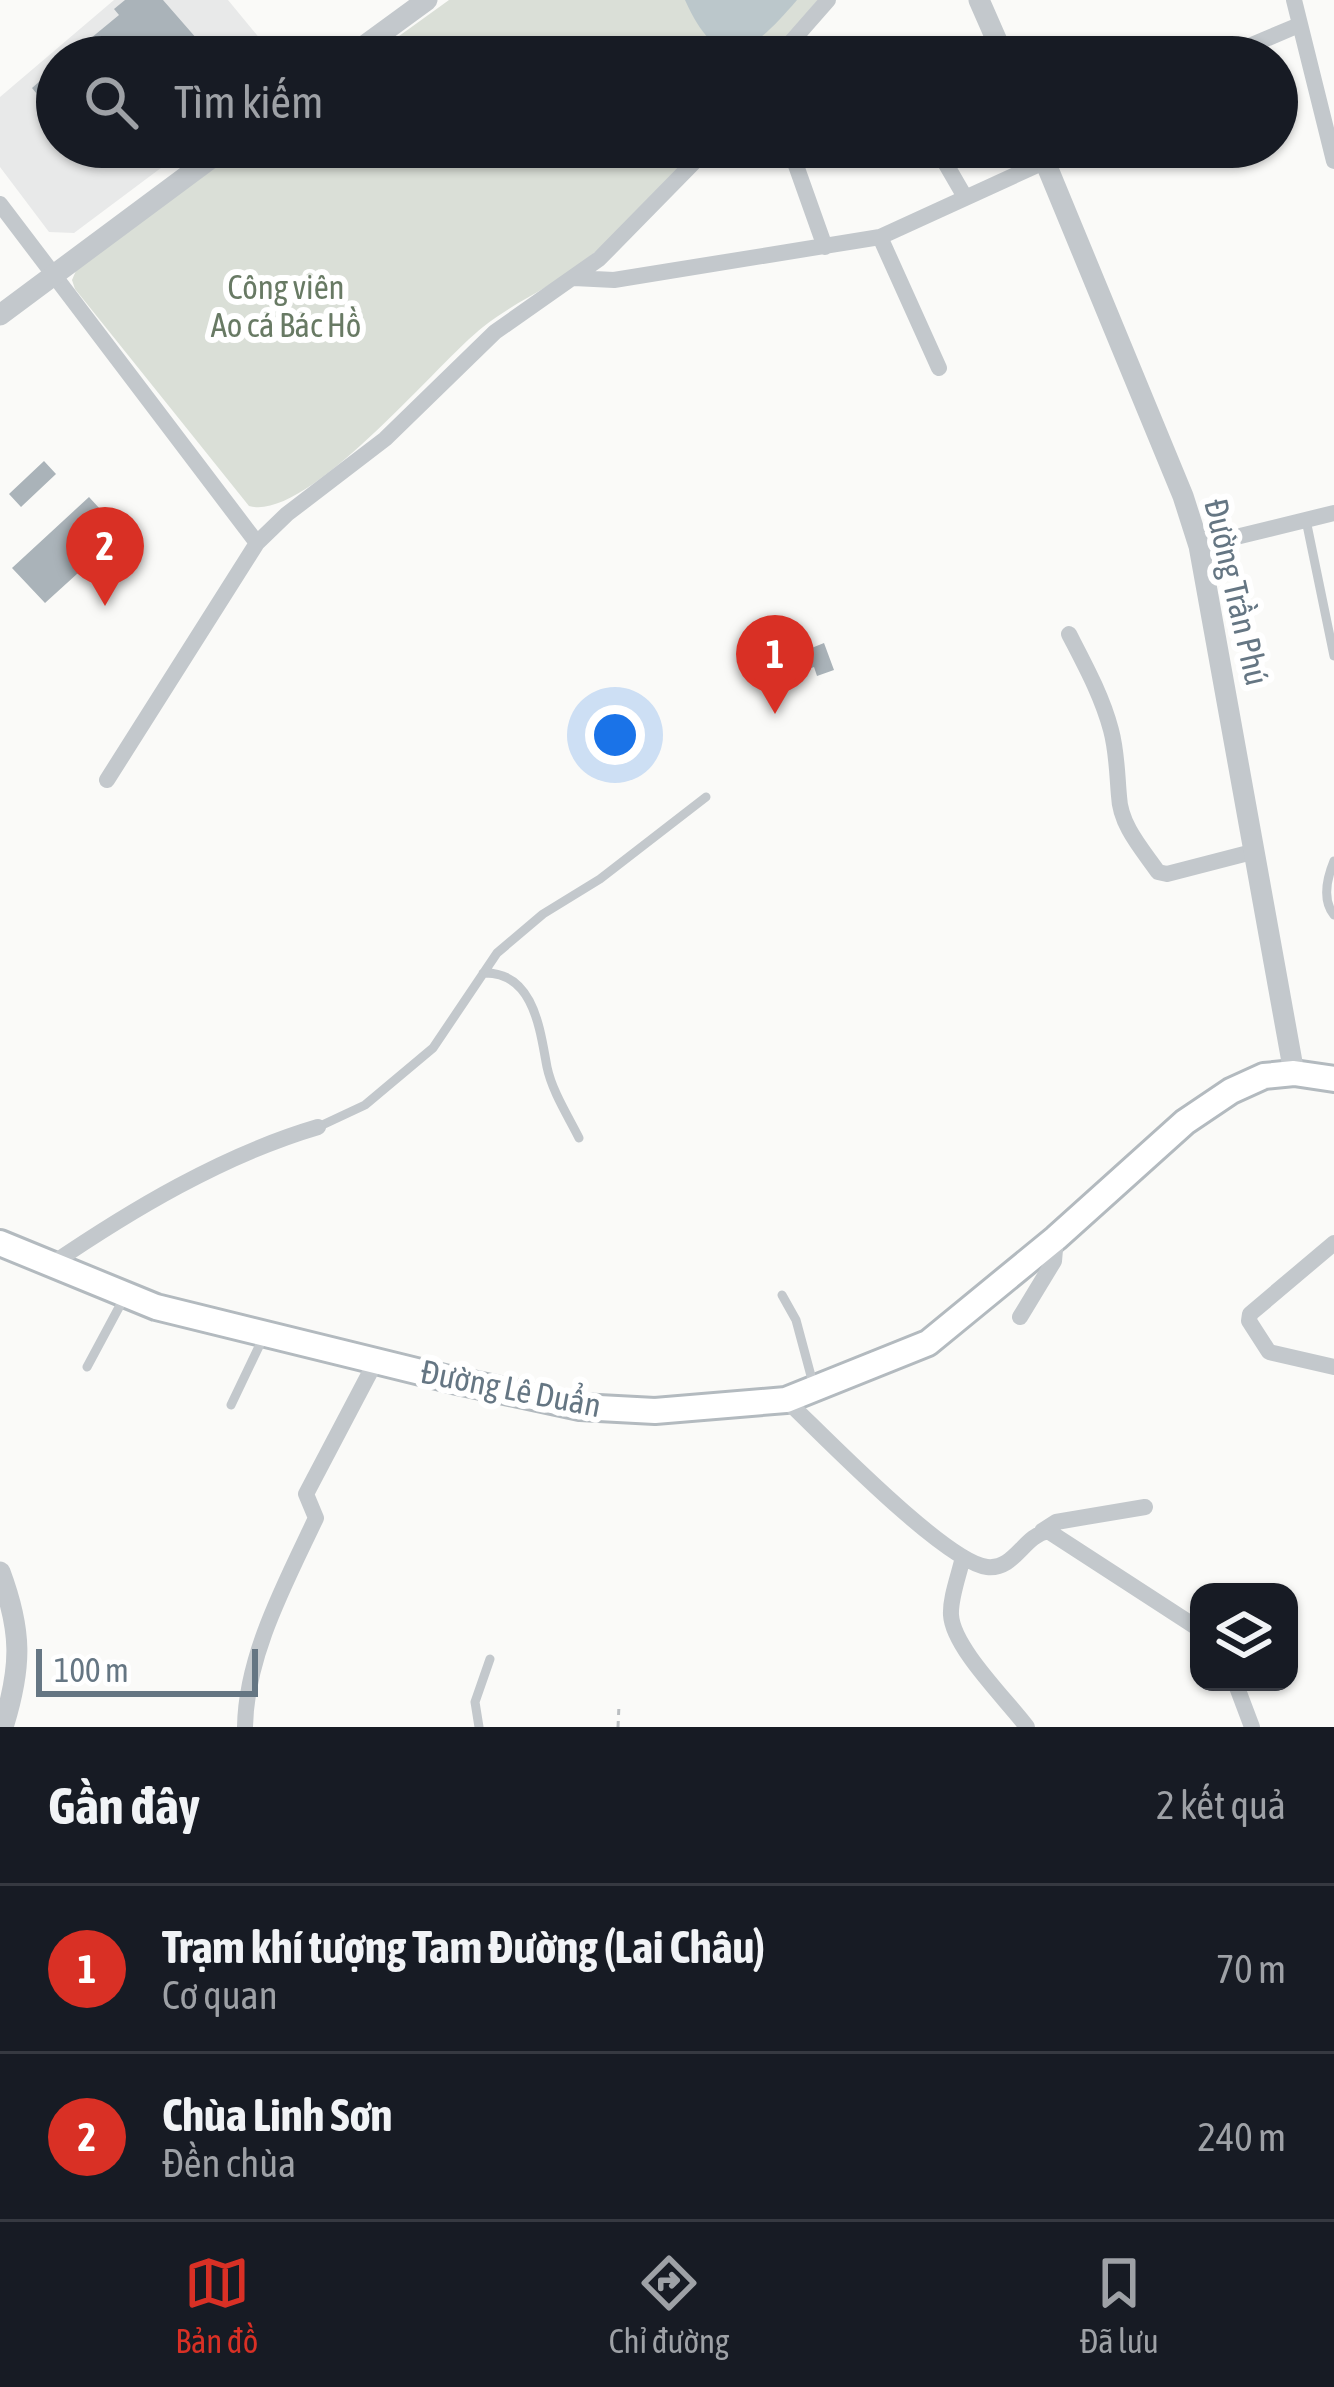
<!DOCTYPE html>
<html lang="vi">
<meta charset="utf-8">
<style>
:root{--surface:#171b24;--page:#242831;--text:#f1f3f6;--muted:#9ea1a6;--line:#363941;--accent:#d93025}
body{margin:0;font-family:"Asap Condensed",sans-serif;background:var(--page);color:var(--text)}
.controls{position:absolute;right:36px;bottom:36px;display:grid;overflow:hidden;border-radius:24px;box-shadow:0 3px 9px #0004}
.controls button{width:108px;height:108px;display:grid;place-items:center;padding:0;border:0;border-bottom:3px solid var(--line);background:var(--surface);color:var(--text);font:60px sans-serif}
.scale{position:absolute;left:36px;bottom:30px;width:222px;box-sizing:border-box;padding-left:12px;border:6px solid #657683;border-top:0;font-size:33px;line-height:42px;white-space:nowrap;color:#657683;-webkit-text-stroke:9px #fff;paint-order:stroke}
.you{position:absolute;left:615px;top:735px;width:42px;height:42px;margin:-30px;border:9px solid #fff;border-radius:50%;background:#1a73e8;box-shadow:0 0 0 18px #1a73e833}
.badge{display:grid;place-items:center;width:78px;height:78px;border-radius:50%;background:var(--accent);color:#fff;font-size:39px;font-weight:700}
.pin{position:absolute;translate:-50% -99px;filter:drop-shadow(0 3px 6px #0008)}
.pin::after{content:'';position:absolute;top:63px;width:42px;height:36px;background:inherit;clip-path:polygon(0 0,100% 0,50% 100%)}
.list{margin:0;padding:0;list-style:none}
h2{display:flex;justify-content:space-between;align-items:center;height:156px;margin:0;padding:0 48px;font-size:51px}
h2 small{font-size:39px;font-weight:400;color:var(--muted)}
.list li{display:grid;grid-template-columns:78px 1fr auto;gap:36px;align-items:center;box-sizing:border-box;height:168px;padding:0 48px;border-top:3px solid var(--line)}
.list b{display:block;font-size:45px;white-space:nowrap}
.list p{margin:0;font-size:39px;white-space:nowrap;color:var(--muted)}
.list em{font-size:39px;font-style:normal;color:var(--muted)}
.icon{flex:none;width:66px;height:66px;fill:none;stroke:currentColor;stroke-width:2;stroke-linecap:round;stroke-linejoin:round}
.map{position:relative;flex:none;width:1334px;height:1727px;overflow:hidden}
.search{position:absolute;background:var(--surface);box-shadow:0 3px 9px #0004;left:36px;right:36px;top:36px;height:132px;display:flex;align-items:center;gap:30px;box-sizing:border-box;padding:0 42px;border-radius:66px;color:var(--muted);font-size:45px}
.sheet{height:492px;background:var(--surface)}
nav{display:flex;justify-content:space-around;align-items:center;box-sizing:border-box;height:168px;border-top:3px solid var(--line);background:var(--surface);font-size:33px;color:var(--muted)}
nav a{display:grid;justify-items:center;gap:6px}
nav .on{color:var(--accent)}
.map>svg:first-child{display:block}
.built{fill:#e8e9e9}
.green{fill:#dadfd7}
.water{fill:#bbc7cb}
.building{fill:#aab3b9}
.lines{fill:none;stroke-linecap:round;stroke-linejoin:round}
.secondary-casing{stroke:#b3babf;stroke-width:30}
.path{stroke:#bbbfc2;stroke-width:3;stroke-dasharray:6 6;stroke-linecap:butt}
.service{stroke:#c3c8cc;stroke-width:9}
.minor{stroke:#c3c8cc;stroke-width:16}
.tertiary{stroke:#c3c8cc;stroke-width:21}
.secondary{stroke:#fff;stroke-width:24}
.labels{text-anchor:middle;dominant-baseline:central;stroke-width:12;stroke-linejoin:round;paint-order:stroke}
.park-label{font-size:33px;fill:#687a64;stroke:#fff}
.street-label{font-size:33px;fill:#657683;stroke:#fff}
</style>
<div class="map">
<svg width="1334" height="1727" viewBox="0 0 1334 1727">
<rect width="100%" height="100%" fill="#fafaf8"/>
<path class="built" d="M114 0H228L275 57H57V147H189L74 233 49 232 0 167V97Z"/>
<path class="green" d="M449 0H818L769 57H370Z
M244 147H701C663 187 626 228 583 262 552 287 514 302 483 327 437 363 307 523 249 506L75 289 72 280 78 266Z"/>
<path class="water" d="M685 0H797C752 52 721 80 685 0Z"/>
<path class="building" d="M125 0H163L197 39 176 57H153L141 43 123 57H68L119 15 114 9Z
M57 66V118L32 88Z
M44 461 56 474 21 507 9 494Z
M89 497 122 533 45 603 12 568Z
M824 643 834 670 817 676 814 667 800 672 794 655Z"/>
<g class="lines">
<g class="secondary-casing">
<path id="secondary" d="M0 1243 156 1307 453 1380 580 1407 655 1411 786 1400 928 1343 1056 1238 1185 1122 1231 1091 1264 1076 1294 1073 1334 1079"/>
</g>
<path class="path" d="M618 1727 619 1705"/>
<path class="service" d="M1306 520 1334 656
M1334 861C1327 878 1322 900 1334 915
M483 973C534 971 540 1030 547 1067 552 1091 568 1116 579 1138
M318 1127 365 1105 433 1048 497 953 543 914 600 879 706 797
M782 1295 796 1320 814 1387
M87 1367 124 1298
M231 1405 263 1338
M479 1727 475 1702 490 1659"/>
<path class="minor" d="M1294 0 1334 161
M778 57 828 0
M1223 57 1299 25
M936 147 965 197
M793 157 825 247
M0 204 257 543
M880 237 939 368
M574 278 614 280 880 237 1044 162
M1199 546 1334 513
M1069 634C1085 665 1102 696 1111 730 1117 752 1117 774 1119 796 1120 825 1142 849 1158 872L1167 874 1256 851
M107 780 257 543 287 514 385 439 495 332 599 259 709 147
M1334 1243 1250 1314 1249 1321 1269 1352 1334 1367
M49 1266C131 1210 223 1155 318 1127
M1020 1317 1054 1261 1056 1238
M786 1400C822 1434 945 1562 987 1567 1015 1570 1023 1536 1048 1531L1199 1629
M1042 1531 1056 1522 1145 1507
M963 1557C959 1575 950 1598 951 1615 953 1648 1007 1700 1027 1727
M1235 1682 1252 1727
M245 1727C246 1655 286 1582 316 1518L306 1494 377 1359"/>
<path class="tertiary" d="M979 0 1004 57
M349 57 427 0
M1039 147 1183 496 1199 546 1294 1073
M0 315 226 147
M0 1572C22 1631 22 1666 3 1727"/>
<use href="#secondary" class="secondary"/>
</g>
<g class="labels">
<g class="park-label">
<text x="286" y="287">Công viên<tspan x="286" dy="38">Ao cá Bác Hồ</tspan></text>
</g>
<g class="street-label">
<text transform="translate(1237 592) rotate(77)">Đường Trần Phú</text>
<text transform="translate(511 1388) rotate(11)">Đường Lê Duẩn</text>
</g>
</g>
</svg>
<div class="controls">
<button><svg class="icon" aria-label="layers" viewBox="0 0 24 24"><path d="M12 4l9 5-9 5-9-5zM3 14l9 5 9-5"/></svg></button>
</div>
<div class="scale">100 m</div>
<div class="you"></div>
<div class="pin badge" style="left:775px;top:714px">1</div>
<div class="pin badge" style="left:105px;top:606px">2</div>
<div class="search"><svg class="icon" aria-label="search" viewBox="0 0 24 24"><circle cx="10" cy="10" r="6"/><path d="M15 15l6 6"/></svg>Tìm kiếm</div>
</div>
<section class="sheet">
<h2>Gần đây<small>2 kết quả</small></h2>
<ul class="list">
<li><span class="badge">1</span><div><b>Trạm khí tượng Tam Đường (Lai Châu)</b><p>Cơ quan</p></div><em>70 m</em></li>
<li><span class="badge">2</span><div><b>Chùa Linh Sơn</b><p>Đền chùa</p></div><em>240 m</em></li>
</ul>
</section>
<nav>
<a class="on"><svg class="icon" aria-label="map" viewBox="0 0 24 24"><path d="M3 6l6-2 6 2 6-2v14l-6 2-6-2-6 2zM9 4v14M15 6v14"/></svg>Bản đồ</a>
<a><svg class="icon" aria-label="directions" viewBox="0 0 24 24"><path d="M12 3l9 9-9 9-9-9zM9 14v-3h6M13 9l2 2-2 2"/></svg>Chỉ đường</a>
<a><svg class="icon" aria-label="saved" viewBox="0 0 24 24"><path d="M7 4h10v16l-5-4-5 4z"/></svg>Đã lưu</a>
</nav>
